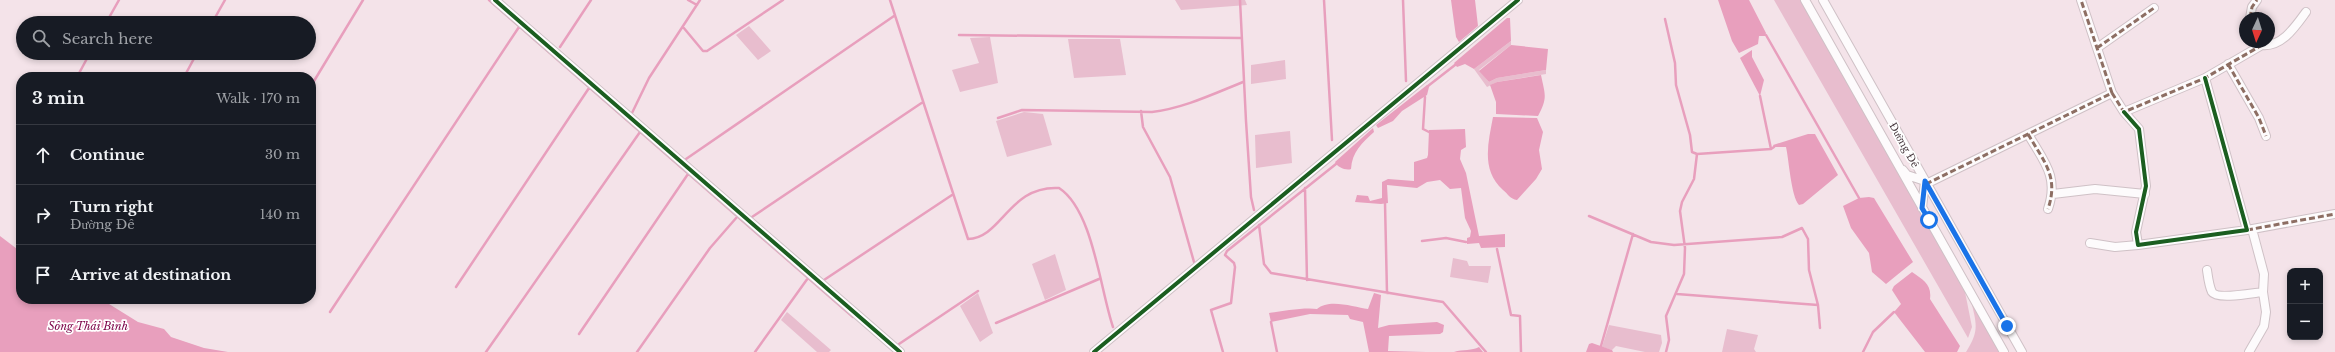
<!DOCTYPE html>
<meta charset="utf-8">
<style>
:root{--surface:#171b24;--page:#242831;--text:#f1f3f6;--muted:#9ea1a6;--line:#363941}
body{margin:0;font-family:"Libre Baskerville",serif;background:var(--page);color:var(--text)}
.controls{position:absolute;right:12px;bottom:12px;display:grid;overflow:hidden;border-radius:8px;box-shadow:0 2px 6px #0003}
.controls button{width:36px;height:36px;display:grid;place-items:center;padding:0;border:0;border-bottom:1px solid var(--line);background:var(--surface);color:var(--text);font:20px sans-serif}
.compass{position:absolute;left:2239px;top:12px;width:36px;height:36px;border-radius:50%;background:var(--surface);box-shadow:0 2px 6px #0003;rotate:184deg}
.stop{position:absolute;width:12px;height:12px;margin:-9px;border:3px solid #1a73e8;border-radius:50%;background:#fff}
.stop.end{background:#1a73e8;border-color:#fff;box-shadow:0 1px 4px #0008}
.list{margin:0;padding:0;list-style:none}
h2{display:flex;justify-content:space-between;align-items:center;height:52px;margin:0;padding:0 16px;font-size:17px}
h2 small{font-size:13px;font-weight:400;color:var(--muted)}
.list li{display:grid;grid-template-columns:26px 1fr auto;gap:12px;align-items:center;box-sizing:border-box;height:60px;padding:0 16px;border-top:1px solid var(--line)}
.list b{display:block;font-size:15px;white-space:nowrap}
.list p{margin:0;font-size:13px;white-space:nowrap;color:var(--muted)}
.list em{font-size:13px;font-style:normal;color:var(--muted)}
.icon{flex:none;width:22px;height:22px;fill:none;stroke:currentColor;stroke-width:2;stroke-linecap:round;stroke-linejoin:round}
.map{position:relative;flex:none;width:2335px;height:352px;overflow:hidden}
.search{position:absolute;background:var(--surface);box-shadow:0 2px 6px #0003;left:16px;top:16px;width:300px;height:44px;display:flex;align-items:center;gap:10px;box-sizing:border-box;padding:0 14px;border-radius:22px;color:var(--muted);font-size:15px}
.panel{position:absolute;background:var(--surface);box-shadow:0 2px 6px #0003;left:16px;top:72px;width:300px;height:232px;border-radius:16px}
.map>svg:first-child{display:block}
.green{fill:#e8bdce}
.water{fill:#e89fbd}
.lines{fill:none;stroke-linecap:round;stroke-linejoin:round}
.stream{stroke:#e89fbd;stroke-width:2.5}
.minor-casing{stroke:#cfc1c6;stroke-width:10}
.minor{stroke:#fdfbfc;stroke-width:8}
.quiet{stroke:#8d6e63;stroke-width:3;stroke-dasharray:6 3;stroke-linecap:butt}
.cycleway-casing{stroke:#fff;stroke-width:6}
.cycleway{stroke:#1b5e20;stroke-width:4}
.route{stroke:#1a73e8;stroke-width:5}
.labels{text-anchor:middle;dominant-baseline:central;stroke-width:3.5;stroke-linejoin:round;paint-order:stroke}
.street-label{font-size:10px;fill:#47383e;stroke:#fff}
.water-label{font-size:11px;font-style:italic;fill:#7b0047;stroke:#fff}
</style>
<div class="map">
<svg width="2335" height="352" viewBox="0 0 2335 352">
<rect width="100%" height="100%" fill="#f4e3e9"/>
<path class="green" d="M1175 0H1245L1247 5 1181 10Z
M1774 0H1802L1964 287 1972 327 1968 338Z
M749 26 771 51 758 60 736 35Z
M990 37 998 83 960 92 952 70 979 63 970 38Z
M1068 39H1120L1126 75 1074 78Z
M1511 41V45L1479 70 1489 82 1497 78 1546 70V74L1497 82 1487 87 1474 69Z
M1285 60 1286 79 1251 84V65Z
M1024 112 1043 114 1052 145 1007 157 996 121Z
M1290 131 1292 163 1256 168 1255 135Z
M1055 254 1066 290 1045 300 1032 264Z
M1453 258 1467 261 1469 266H1491L1488 283 1450 277Z
M978 293 993 333 980 342 960 306Z
M1971 301 2001 352H1966C1979 331 1977 325 1971 301Z
M787 312 831 350 829 352H817L781 320Z
M1609 325 1661 335 1662 343 1659 352H1645L1616 346 1612 350 1602 347Z
M1727 329 1758 335 1754 349 1756 352H1722Z"/>
<path class="water" d="M1451 0H1475L1478 26 1459 42 1456 37Z
M1718 0H1749L1766 33 1765 36H1759L1758 44 1739 53 1732 41Z
M1507 18H1510L1511 41 1474 69 1465 64 1457 67 1454 63Z
M1511 45 1548 49 1546 70 1497 78 1489 82 1479 71Z
M1752 50V57L1764 80 1760 96 1740 58Z
M1541 75C1545 95 1548 97 1538 116L1496 114V102L1490 85 1497 82Z
M1427 85 1429 87 1427 95 1402 111 1393 121 1378 128 1376 125Z
M1493 117 1537 118 1543 132 1539 150 1542 169 1536 179 1517 200C1510 199 1508 194 1503 190 1481 170 1488 144 1493 117Z
M1373 128 1374 132C1362 143 1352 152 1351 169 1346 171 1337 167 1335 162Z
M1465 129 1466 147 1461 150 1460 159 1466 173 1479 236 1505 234V247L1481 248 1479 243 1467 244V238L1470 237 1471 231 1465 218 1461 188 1450 189 1440 180 1427 182 1417 188 1387 185 1388 203 1381 204 1355 202 1357 195 1368 196 1370 201 1382 198V182L1388 179 1414 181V162L1427 158 1428 155 1429 130Z
M1808 134H1815L1838 175 1803 204 1799 205C1791 196 1789 160 1786 147H1774L1773 145Z
M1869 197 1874 198 1877 203 1913 262 1886 284 1872 272 1869 253 1851 228 1843 206 1859 198Z
M0 236 21 252V299H101L138 322 164 329 171 337 204 348 228 352H0Z
M1912 272C1923 280 1932 284 1930 299L1960 346 1957 352H1925L1894 312 1901 304 1892 290 1894 286Z
M1374 293 1381 295 1378 328 1389 325 1437 322 1444 325 1443 332 1440 334 1389 336 1388 351 1426 352H1369L1363 322 1350 319 1348 315 1310 314 1271 322 1269 313C1283 311 1305 307 1317 309 1329 298 1354 307 1368 309Z
M1592 343 1612 350 1613 352H1586L1589 344Z
M1479 347 1483 352H1454C1463 349 1472 351 1479 347Z"/>
<g class="lines">
<path class="stream" d="M489 0 853 317
M688 0 697 5
M890 0 968 239C1002 238 1009 185 1059 188 1093 210 1100 289 1113 327
M1240 0 1246 121 1251 197 1254 210
M1324 0 1332 140
M1403 0 1406 81
M1665 19 1675 63 1676 85 1690 135 1692 152 1697 154
M106 23 119 0
M212 23 225 0
M683 27 703 51H707L783 0
M959 35 1241 38
M1766 35 1859 198
M560 47 591 0
M77 77 90 53
M184 77 197 53
M311 86 363 0
M1428 86 1455 65
M1760 96 1771 149
M1425 97 1423 129 1429 132
M1141 111 1143 127 1170 177 1194 262
M632 113 649 78 700 0
M998 118 1022 110 1152 112C1184 108 1213 94 1243 82
M686 159 894 16
M1305 188 1307 280
M1385 203 1387 293
M1589 216 1651 242 1674 245 1782 237 1802 228 1808 239 1809 270 1818 305 1820 328
M752 217 923 102
M1259 225 1264 264 1271 273 1443 302 1486 352
M1422 241 1446 238 1466 242
M1497 249 1511 315 1520 316 1521 352
M824 280 952 195
M456 287 589 88
M1677 294 1818 305
M330 312 519 27
M1271 322 1277 352
M996 323 1099 279
M579 334 688 174
M899 344 978 291
M1601 346 1633 234
M486 352 640 132
M637 352 710 248 737 217
M755 352 808 278
M1223 352 1211 310 1231 303 1235 267 1234 263 1225 255 1227 251 1336 164
M1666 352 1669 340 1666 316 1684 274 1685 248 1680 211 1682 202 1694 179 1697 154 1771 149 1774 147
M1863 352 1873 332 1894 312"/>
<g class="minor-casing">
<path id="minor" d="M495 0 900 352
M1805 0 2004 352
M1823 0 2022 352
M2250 18 2252 7 2257 0
M2262 45C2282 47 2295 27 2306 12
M2097 48 2154 8
M2228 64 2259 118 2266 136
M2112 93 2124 112 2205 78 2262 45 2261 42
M2124 112 2139 129 2146 186 2136 232 2138 245 2247 230 2205 78
M2028 134C2044 162 2059 176 2048 209
M1903 170 1907 175 1925 181
M1926 184 2112 93 2081 0
M2053 194 2095 189 2145 194
M1922 208 1925 181
M2247 230 2335 214
M2090 243 2115 247 2138 245
M2207 270C2208 277 2209 286 2212 292 2217 300 2253 293 2263 292
M1094 352 1518 0
M2249 352 2264 326 2266 312 2263 292 2264 274 2252 229"/>
</g>
<use href="#minor" class="minor"/>
<path class="quiet" d="M2250 18 2252 7 2257 0
M2097 48 2154 8
M2228 64 2259 118 2266 136
M2112 93 2124 112 2205 78 2262 45 2261 42
M2028 134C2044 162 2059 176 2048 209
M1926 184 2112 93 2081 0
M2247 230 2335 214"/>
<g class="cycleway-casing">
<path id="cycleway" d="M495 0 900 352
M2124 112 2139 129 2146 186 2136 232 2138 245 2247 230 2205 78
M1094 352 1518 0"/>
</g>
<use href="#cycleway" class="cycleway"/>
</g>
<g class="lines">
<path class="route" d="M1929 220 1922 208 1925 181 2007 326"/>
</g>
<g class="labels">
<g class="street-label">
<text transform="translate(1904 145) rotate(61)">Đường Đê</text>
</g>
<g class="water-label">
<text x="88" y="326">Sông Thái Bình</text>
</g>
</g>
</svg>
<div class="controls">
<button>+</button>
<button>−</button>
</div>
<svg class="compass" viewBox="-18 -18 36 36"><path d="M0-13l5 13h-10z" fill="#e53935"/><path d="M0 13l5-13h-10z" fill="#9ea1a6"/></svg>
<div class="stop" style="left:1929px;top:220px"></div>
<div class="stop end" style="left:2007px;top:326px"></div>
<div class="search"><svg class="icon" aria-label="search" viewBox="0 0 24 24"><circle cx="10" cy="10" r="6"/><path d="M15 15l6 6"/></svg>Search here</div>
<section class="panel">
<h2>3 min<small>Walk · 170 m</small></h2>
<ul class="list">
<li><svg class="icon" aria-label="ahead" viewBox="0 0 24 24"><path d="M12 20V5M6 11l6-6 6 6"/></svg><div><b>Continue</b></div><em>30 m</em></li>
<li><svg class="icon" aria-label="right" viewBox="0 0 24 24"><path d="M7 20v-9h11M14 6l5 5-5 5"/></svg><div><b>Turn right</b><p>Đường Đê</p></div><em>140 m</em></li>
<li><svg class="icon" aria-label="arrive" viewBox="0 0 24 24"><path d="M6 21V4h12l-3 4 3 4H6"/></svg><div><b>Arrive at destination</b></div></li>
</ul>
</section>
</div>
